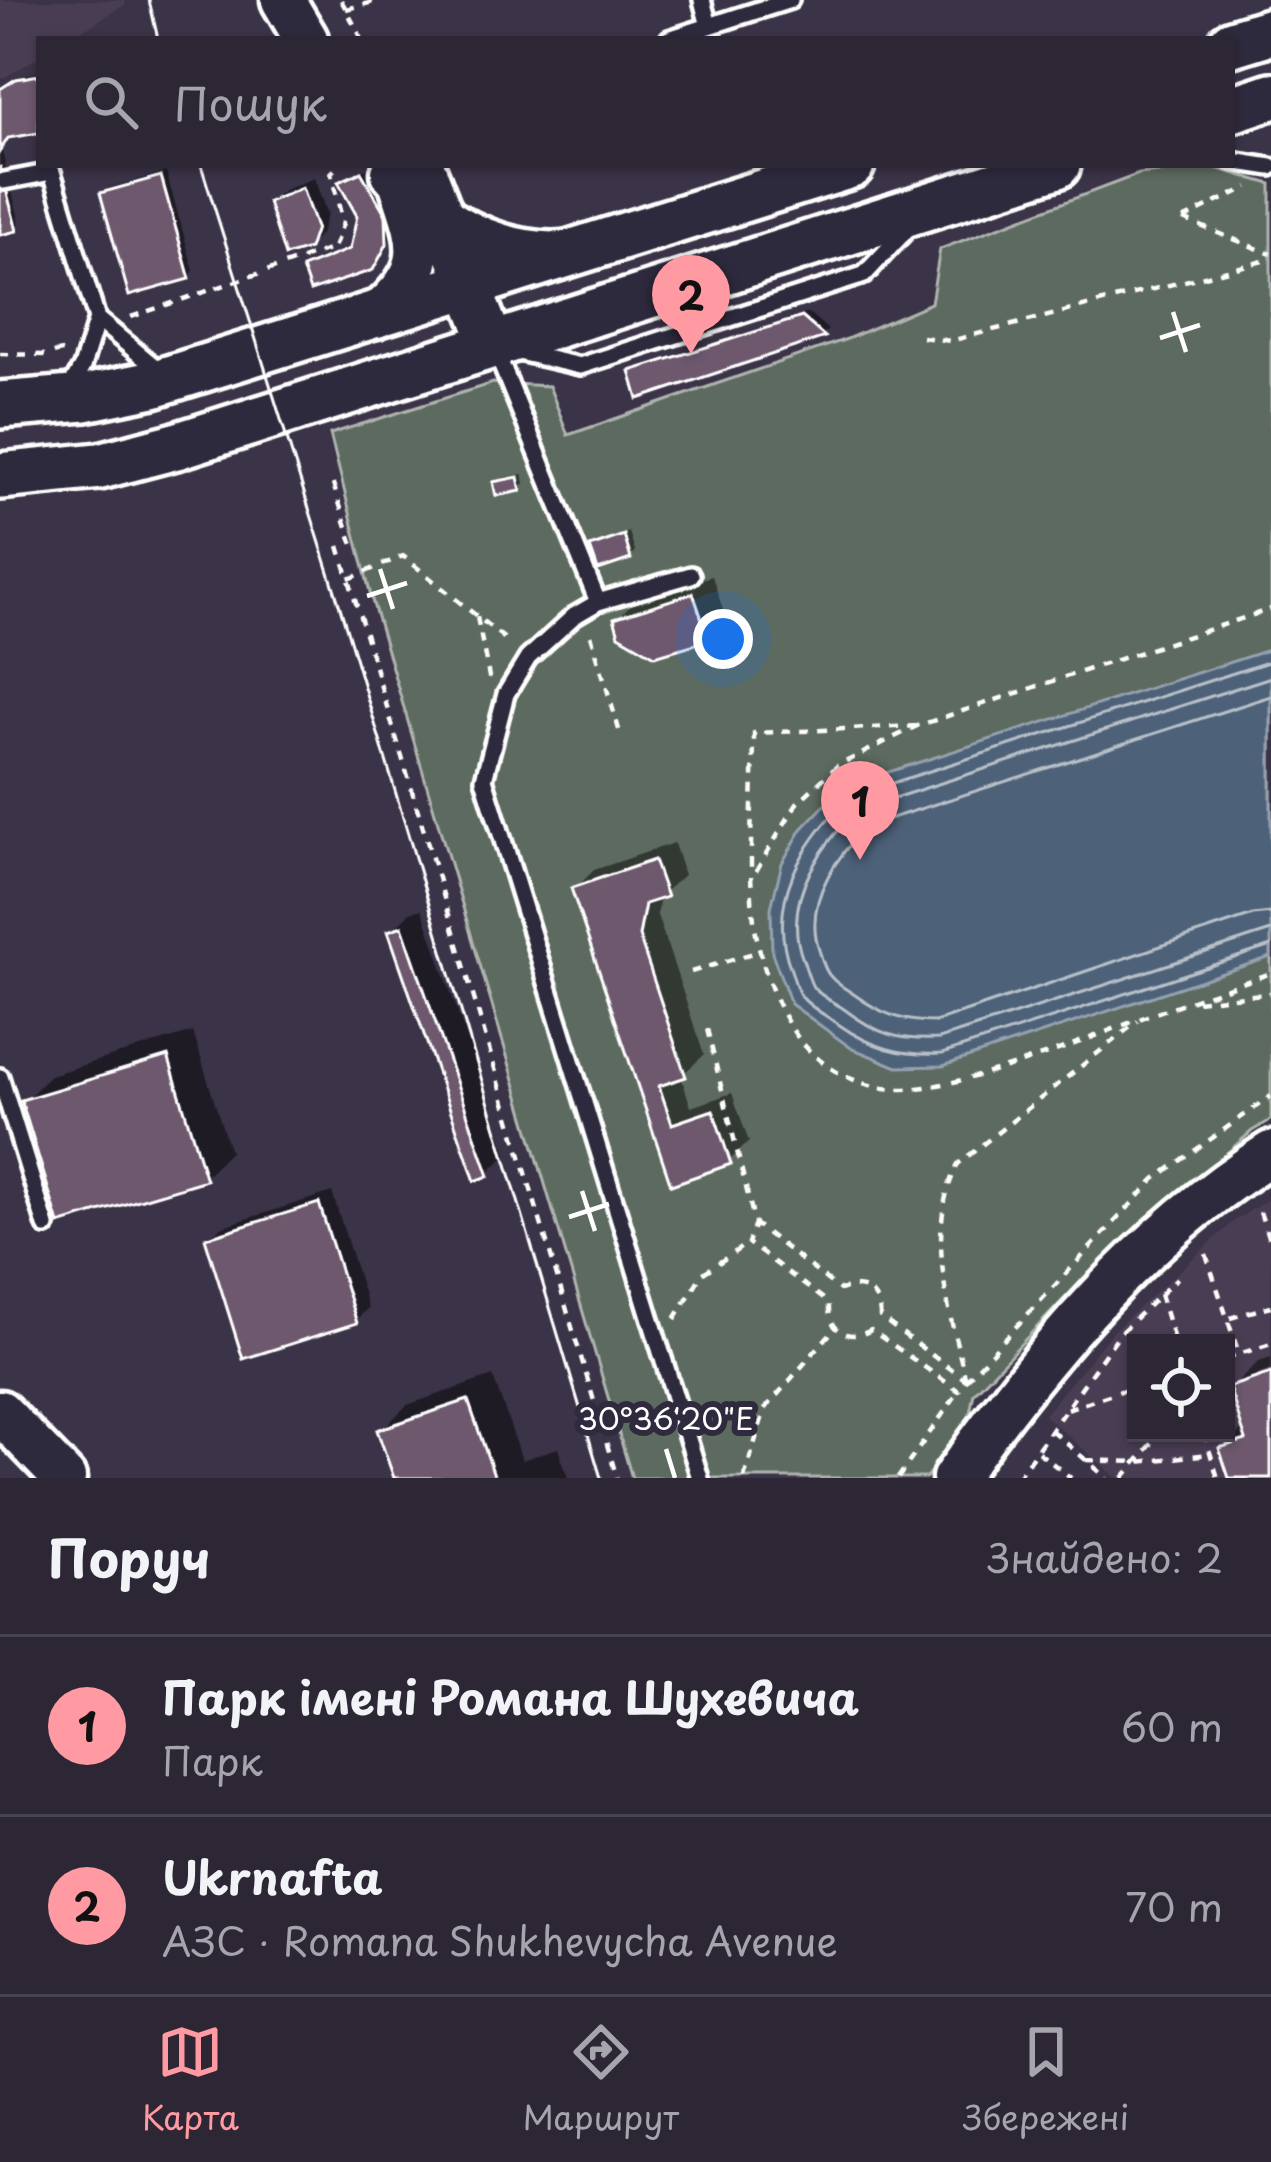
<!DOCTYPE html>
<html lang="uk">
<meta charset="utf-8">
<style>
:root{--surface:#2c2635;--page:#383241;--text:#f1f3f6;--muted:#a6a5ad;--line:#484350;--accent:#ff9aa2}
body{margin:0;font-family:"Playpen Sans",sans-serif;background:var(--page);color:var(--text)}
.controls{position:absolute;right:36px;bottom:36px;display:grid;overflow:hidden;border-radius:0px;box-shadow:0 3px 9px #0004}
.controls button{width:108px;height:108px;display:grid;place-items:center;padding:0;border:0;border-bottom:3px solid var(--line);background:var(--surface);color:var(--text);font:60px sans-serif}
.you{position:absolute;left:723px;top:639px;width:42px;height:42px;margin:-30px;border:9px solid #fff;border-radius:50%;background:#1a73e8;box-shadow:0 0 0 18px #1a73e833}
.badge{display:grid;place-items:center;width:78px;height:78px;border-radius:50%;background:var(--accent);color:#111;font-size:39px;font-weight:700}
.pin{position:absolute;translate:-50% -99px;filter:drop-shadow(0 3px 6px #0008)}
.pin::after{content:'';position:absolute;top:63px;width:42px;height:36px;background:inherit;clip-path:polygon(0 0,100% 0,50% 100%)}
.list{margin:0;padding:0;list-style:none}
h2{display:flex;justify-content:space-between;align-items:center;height:156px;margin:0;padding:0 48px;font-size:51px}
h2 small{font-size:39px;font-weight:400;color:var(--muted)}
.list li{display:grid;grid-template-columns:78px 1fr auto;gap:36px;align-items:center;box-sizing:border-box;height:180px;padding:0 48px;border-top:3px solid var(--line)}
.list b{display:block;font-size:45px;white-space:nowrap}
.list p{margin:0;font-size:39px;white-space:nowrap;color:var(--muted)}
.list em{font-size:39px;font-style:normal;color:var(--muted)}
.icon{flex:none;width:66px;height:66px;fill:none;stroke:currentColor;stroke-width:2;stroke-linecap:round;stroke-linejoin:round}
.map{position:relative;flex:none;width:1271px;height:1478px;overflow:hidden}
.search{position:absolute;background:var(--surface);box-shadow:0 3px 9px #0004;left:36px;right:36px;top:36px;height:132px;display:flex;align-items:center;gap:30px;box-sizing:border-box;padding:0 42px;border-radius:0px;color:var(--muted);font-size:45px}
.sheet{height:516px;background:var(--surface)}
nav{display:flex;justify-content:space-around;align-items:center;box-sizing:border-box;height:168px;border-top:3px solid var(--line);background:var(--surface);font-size:33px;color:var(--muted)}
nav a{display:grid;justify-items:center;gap:6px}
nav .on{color:var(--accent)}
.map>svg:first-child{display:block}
.built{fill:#4a3e52;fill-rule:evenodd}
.green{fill:#5d6a5f;stroke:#aeb4af;stroke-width:3}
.water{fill:#4e6279;stroke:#95a1af;stroke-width:3}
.shadow{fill:#0007}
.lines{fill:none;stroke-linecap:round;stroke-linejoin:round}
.shore{stroke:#b8c0c9;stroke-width:3}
.building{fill:#6d586d;stroke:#fff;stroke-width:3}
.lane-casing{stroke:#fff;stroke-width:24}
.secondary-casing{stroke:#fff;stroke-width:51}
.primary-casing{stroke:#fff;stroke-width:54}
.path{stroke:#fff;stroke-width:4.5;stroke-dasharray:9 9;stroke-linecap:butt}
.lane{stroke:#2f2a3d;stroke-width:15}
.secondary{stroke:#2f2a3d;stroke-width:42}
.primary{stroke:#2f2a3d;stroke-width:45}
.tram{stroke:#fff;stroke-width:3}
.ticks{fill:none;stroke:#fff;stroke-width:4.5}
.ticks-label{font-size:30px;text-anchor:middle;fill:#fff;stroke:#2f2a3d;stroke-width:12;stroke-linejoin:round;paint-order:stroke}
</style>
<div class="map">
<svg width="1271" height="1478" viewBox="0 0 1271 1478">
<rect width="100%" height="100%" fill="#3b3347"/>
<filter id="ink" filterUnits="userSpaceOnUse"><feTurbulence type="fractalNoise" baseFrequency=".00833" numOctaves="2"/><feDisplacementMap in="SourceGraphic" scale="24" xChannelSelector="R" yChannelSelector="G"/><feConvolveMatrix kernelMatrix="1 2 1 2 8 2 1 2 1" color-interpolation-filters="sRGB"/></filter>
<g filter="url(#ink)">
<path class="built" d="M0 0H124L126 4 68 39H39V57L0 80Z
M1271 1197V1478H1117L1044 1415 1113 1331 1233 1222ZM1136 1343H1226V1433H1136Z"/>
<path class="green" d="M1212 167 1271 184V1120L1252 1131 1083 1279 974 1393 969 1418 926 1478H632L372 600 330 434 493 383 549 386 568 435 847 339 931 303 940 249 1139 174Z"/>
<path class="water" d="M1271 649V957L943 1066 897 1067 851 1048 791 1004 772 953 771 908 782 863 802 829 842 787Z"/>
<path class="shadow" d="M39 72V130L9 135 1 148 20 223 0 232V90L24 75Z
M367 169 390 209 391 236 378 261 305 268 354 247 360 216 342 182Z
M166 172 194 271 188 277 103 194 109 188Z
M314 178 327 214 321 233 308 247 271 202 284 190Z
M809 313 828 330 823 334 640 395 634 371 639 366Z
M523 474 525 483 520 488 496 483 502 478Z
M629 532 635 551 630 557 593 547Z
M712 576 726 619 707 638 617 619 636 599Z
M674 843 684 875 660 896 657 915 704 1055 681 1076 691 1107 732 1093 749 1142 729 1161 673 1181 575 889 594 870Z
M422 909 507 1154 488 1173 391 932 410 912Z
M193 1032 230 1152 204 1177 25 1101 50 1075Z
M332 1192 368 1308 355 1321 209 1239 221 1227Z
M1271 1358V1370L1259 1374V1380L1271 1376V1478L1223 1449 1245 1427 1232 1388 1258 1362Z
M493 1376 522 1460 558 1448 568 1478H397L381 1431 407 1405Z"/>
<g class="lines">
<path class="shore" d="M1271 661 849 797C802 844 765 902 791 970 794 978 796 990 801 996 809 1007 827 1016 838 1024 872 1048 901 1056 942 1054L1271 946
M1271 677 857 810C818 849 781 902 803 960 806 968 809 980 813 987 820 996 835 1003 844 1009 877 1034 898 1041 939 1039L1271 931
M1271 696 867 826C834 859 802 904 820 953 823 962 825 972 832 978 838 985 848 990 855 995 881 1014 903 1022 935 1022L1253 915 1271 913"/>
</g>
<path class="building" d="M39 75V133L8 138 0 151V89L16 79Z
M0 166 17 231 0 235Z
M361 172 386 215 387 244 373 270 310 291 302 268 350 249 357 216 338 182Z
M161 176 190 279 129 296 100 193Z
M302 188 316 228 309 249 285 256 268 202Z
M802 317 825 337 638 399 630 371Z
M518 477 521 491 496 496 493 482Z
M624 535 631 559 598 570 590 547Z
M693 593 709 640 655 656 619 635 614 618Z
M654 860 667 897 645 904 639 936 686 1077 659 1086 672 1124 713 1110 731 1164 671 1185 571 888Z
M402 926 489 1176 475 1181 388 931Z
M168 1056 206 1180 59 1224 21 1100Z
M319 1203 357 1323 243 1359 205 1238Z
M1271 1373V1478H1229L1219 1448 1246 1440 1229 1387Z
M468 1400 495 1478H394L377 1430Z"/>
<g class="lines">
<g class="lane-casing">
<path id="lane" d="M702 0 709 26
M669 39 790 0
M1232 161 1271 167
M4 181 52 172 97 319 161 372
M495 349 598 602
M514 351 580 366 864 275 909 227
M67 393 82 367 97 319
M691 575 598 602 574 616 528 658 506 694 484 779 700 1478
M0 1077 46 1226"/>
</g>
<g class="secondary-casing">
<path id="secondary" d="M283 0 306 39
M422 165 493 346
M442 217C477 241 521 256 563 253
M376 316C433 267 421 245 400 181L393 173
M0 1412 64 1478
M954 1478C1040 1356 1143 1233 1271 1153"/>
</g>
<g class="primary-casing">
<path id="primary" d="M1232 43 1271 31
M1232 109 1271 96
M0 405 85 398 153 384 851 165
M0 476 100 466 176 446 1057 165"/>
</g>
<path class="path" d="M341 0 362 39
M346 9 381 0
M1183 219 1248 187
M1183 219 1271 254
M131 317 334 248 343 223 331 173 339 165
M922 337 950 341 1271 259
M0 354 45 355 66 350
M333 484 353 545
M339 546 617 1478
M349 579 403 556 511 644
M477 617 490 682
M591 635 620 733
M917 726 754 733C754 791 745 889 758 943 774 1011 803 1072 879 1087 942 1100 1079 1042 1142 1018 1184 1002 1228 988 1271 973
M756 871 797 803 837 766 917 726 1271 609
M691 972 760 951
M1197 1001 1271 993
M707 1029 755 1224 748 1243 829 1303C827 1330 848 1343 871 1330L959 1391 966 1380 880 1317C880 1292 863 1281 840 1290L755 1224
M1260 1212 1271 1246
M1206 1254 1239 1354
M1160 1294 1175 1343
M1230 1318 1271 1306
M675 1319 702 1274 748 1243
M1226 1358 1271 1344
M966 1380C949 1313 924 1230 958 1164L1138 1021
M966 1380 1155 1179 1271 1096
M1067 1409 1136 1386
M1052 1431 1107 1478
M1204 1433 1218 1478
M1038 1452 1071 1478
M1086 1460 1137 1462 1210 1454
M744 1478 765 1409 835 1328
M898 1478 959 1391
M1017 1478 1120 1333 1177 1278
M1123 1478 1161 1433"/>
<use href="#lane" class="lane"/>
<use href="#secondary" class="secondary"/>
<use href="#primary" class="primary"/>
<path class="tram" d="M149 0 158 39
M201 165 340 607 601 1478"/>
</g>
</g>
<path class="ticks" d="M1173 312 1186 352M1160 338 1200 325M380 569 393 609M367 596 407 583M582 1191 595 1231M569 1217 609 1204M666 1449 675 1478"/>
<g class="ticks-label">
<text x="666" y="1430">30°36'20"E</text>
</g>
</svg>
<div class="controls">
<button><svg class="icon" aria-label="locate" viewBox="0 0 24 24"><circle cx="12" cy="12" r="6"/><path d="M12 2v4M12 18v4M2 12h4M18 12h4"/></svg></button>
</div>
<div class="you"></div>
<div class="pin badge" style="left:860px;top:860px">1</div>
<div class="pin badge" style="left:691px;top:354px">2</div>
<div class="search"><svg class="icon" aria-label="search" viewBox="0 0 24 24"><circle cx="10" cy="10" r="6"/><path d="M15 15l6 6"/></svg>Пошук</div>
</div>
<section class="sheet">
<h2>Поруч<small>Знайдено: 2</small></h2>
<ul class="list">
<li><span class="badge">1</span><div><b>Парк імені Романа Шухевича</b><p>Парк</p></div><em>60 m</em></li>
<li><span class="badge">2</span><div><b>Ukrnafta</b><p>АЗС · Romana Shukhevycha Avenue</p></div><em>70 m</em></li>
</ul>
</section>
<nav>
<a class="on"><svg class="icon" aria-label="map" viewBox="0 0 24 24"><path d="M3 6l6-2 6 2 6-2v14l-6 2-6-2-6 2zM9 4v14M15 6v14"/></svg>Карта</a>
<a><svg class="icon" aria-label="directions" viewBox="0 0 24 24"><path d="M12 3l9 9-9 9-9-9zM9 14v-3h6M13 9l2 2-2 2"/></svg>Маршрут</a>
<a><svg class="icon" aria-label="saved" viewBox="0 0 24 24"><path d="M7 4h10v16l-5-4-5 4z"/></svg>Збережені</a>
</nav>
